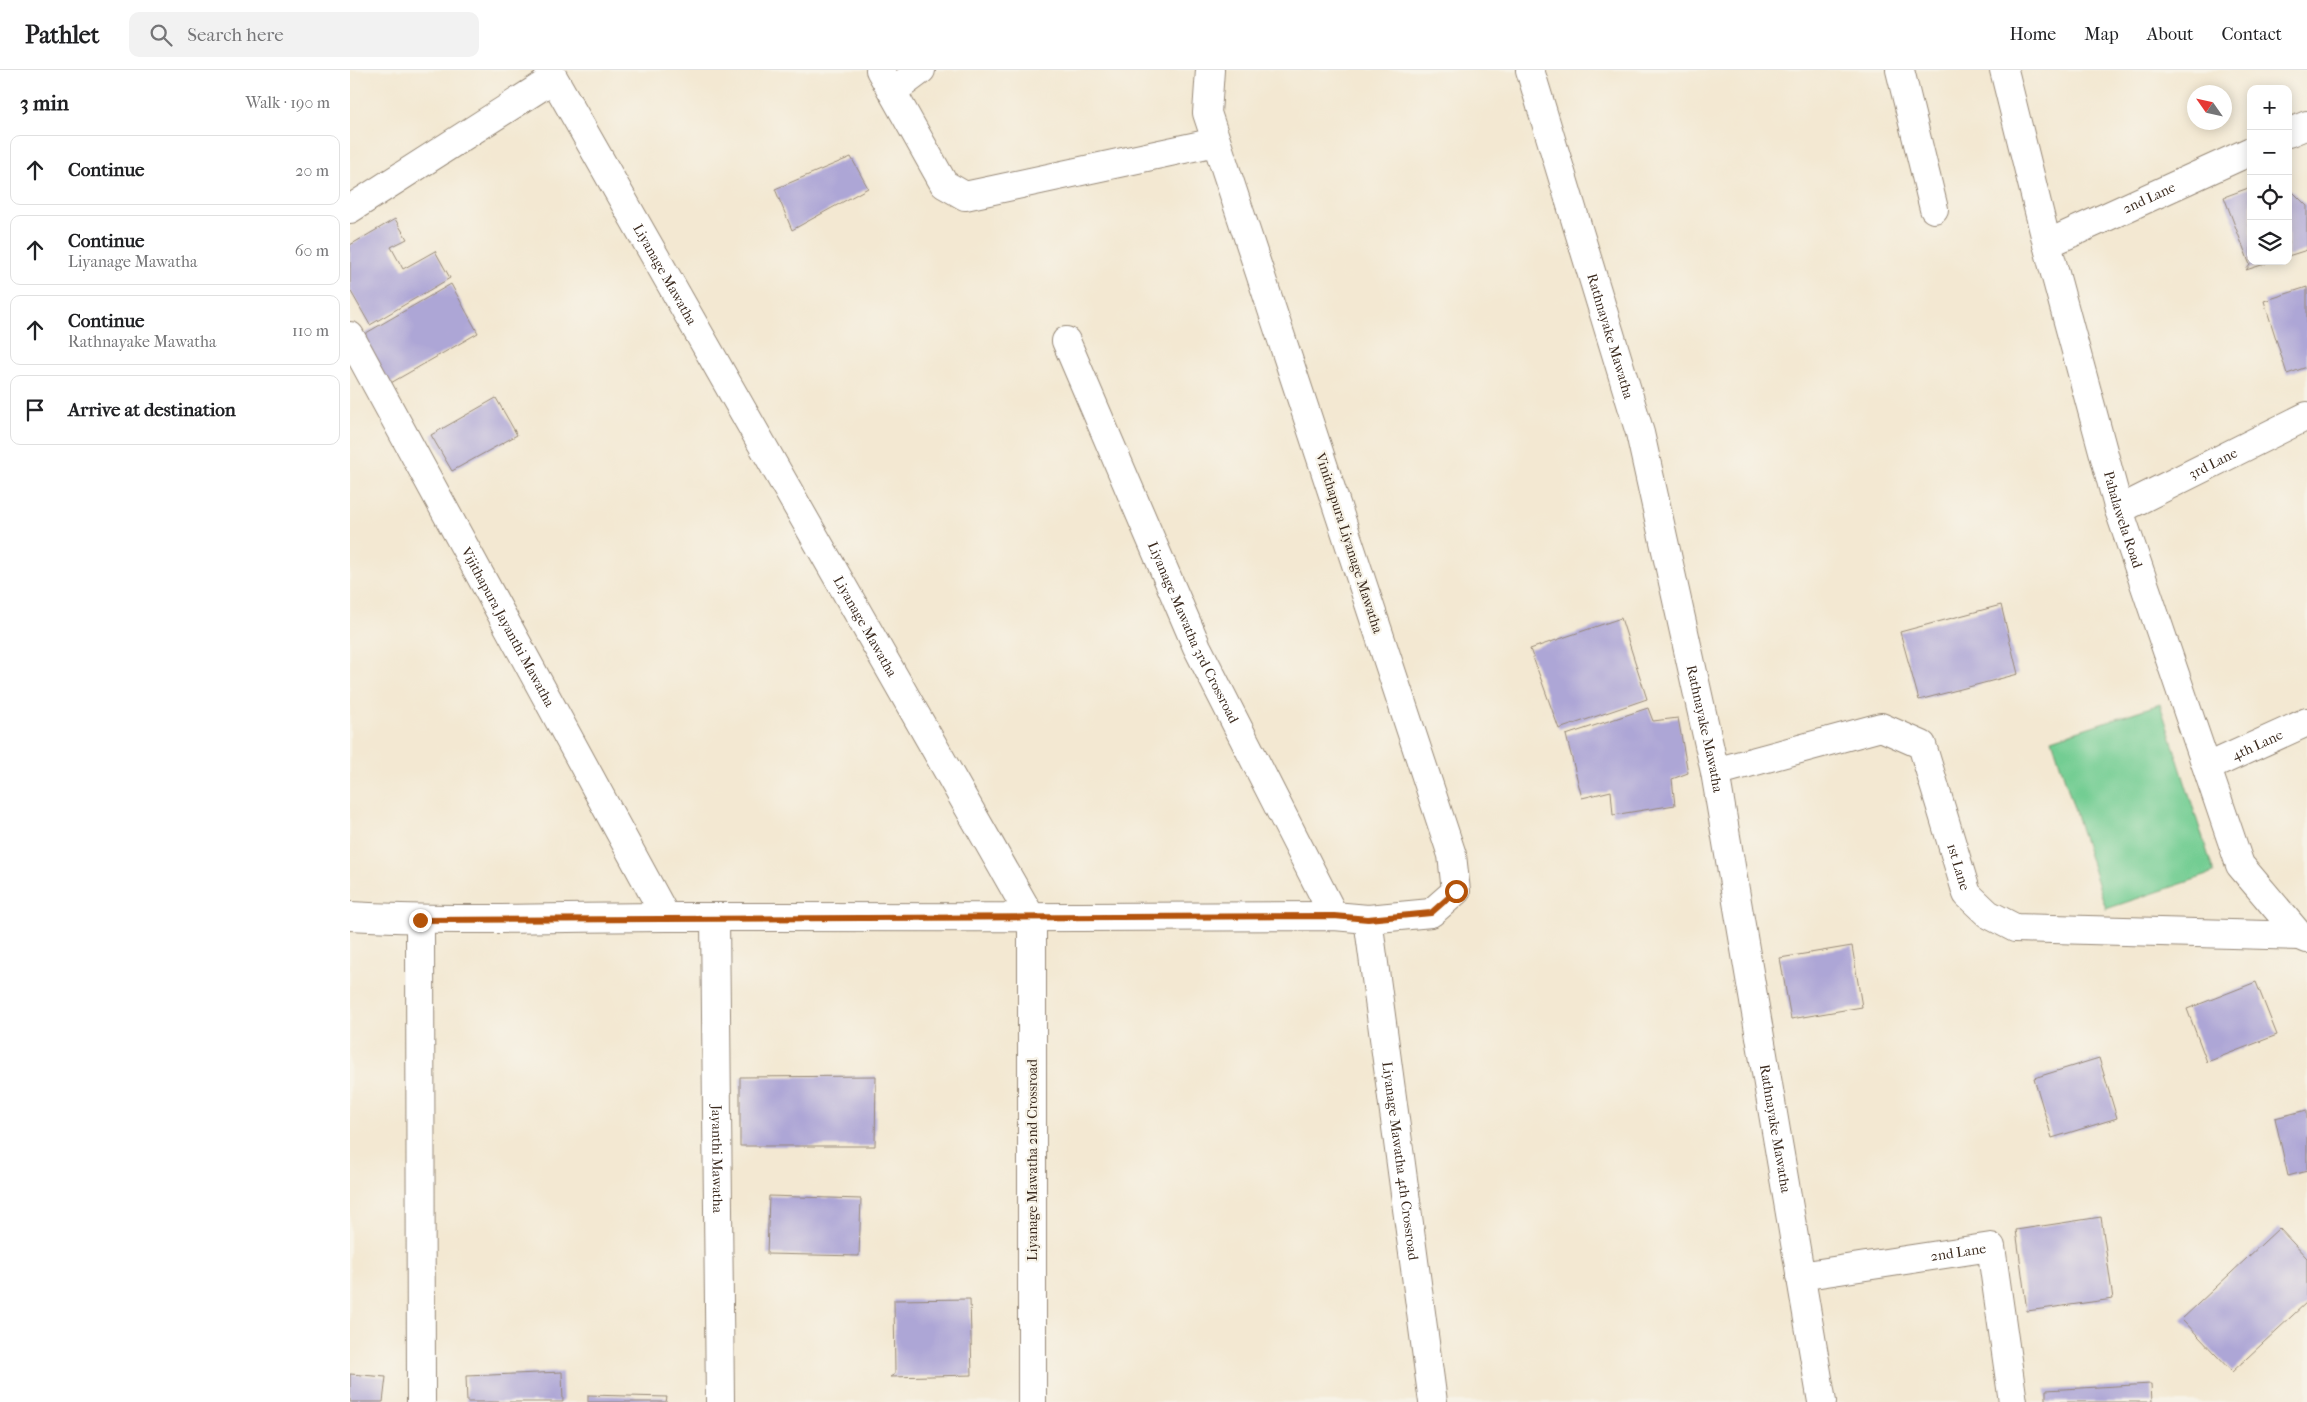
<!DOCTYPE html>
<meta charset="utf-8">
<style>
:root{--surface:#fff;--page:#f2f2f2;--text:#202124;--muted:#757577;--line:#e0e0e0}
body{margin:0;font-family:"IM FELL French Canon",serif;background:var(--page);color:var(--text)}
.controls{position:absolute;right:15px;top:15px;display:grid;overflow:hidden;border-radius:10px;box-shadow:0 2px 12px #0003}
.controls button{width:45px;height:45px;display:grid;place-items:center;padding:0;border:0;border-bottom:1px solid var(--line);background:var(--surface);color:var(--text);font:25px sans-serif}
.compass{position:absolute;left:1837px;top:15px;width:45px;height:45px;border-radius:50%;background:var(--surface);box-shadow:0 2px 12px #0003;rotate:304deg}
.stop{position:absolute;width:15px;height:15px;margin:-11px;border:4px solid #b45309;border-radius:50%;background:#fff}
.stop.end{background:#b45309;border-color:#fff;box-shadow:0 1px 5px #0008}
.list{margin:0;padding:0;list-style:none}
h2{display:flex;justify-content:space-between;align-items:center;height:65px;margin:0;padding:0 20px;font-size:21px}
h2 small{font-size:16px;font-weight:400;color:var(--muted)}
.list li{display:grid;grid-template-columns:32px 1fr auto;gap:15px;align-items:center;box-sizing:border-box;height:70px;margin:0 10px 10px;padding:0 10px;border:1px solid var(--line);border-radius:10px}
.list b{display:block;font-size:19px;white-space:nowrap}
.list p{margin:0;font-size:16px;white-space:nowrap;color:var(--muted)}
.list em{font-size:16px;font-style:normal;color:var(--muted)}
.icon{flex:none;width:28px;height:28px;fill:none;stroke:currentColor;stroke-width:2;stroke-linecap:round;stroke-linejoin:round}
.map{position:relative;flex:none;width:1957px;height:1332px;overflow:hidden}
header{display:flex;align-items:center;gap:30px;box-sizing:border-box;height:70px;padding:0 25px;background:var(--surface);border-bottom:1px solid var(--line)}
header strong{font-size:24px}
nav{display:flex;gap:28px;margin-inline-start:auto;font-size:18px}
.search{width:350px;height:45px;background:var(--page);display:flex;align-items:center;gap:12px;box-sizing:border-box;padding:0 18px;border-radius:10px;color:var(--muted);font-size:19px}
main{display:flex}
aside{flex:1;background:var(--surface)}
.map>svg:first-child{display:block}
.green{fill:#73cd93;stroke:#577c58}
.building{fill:#ada6d6}
.lines{fill:none;stroke-linecap:round;stroke-linejoin:round}
.minor-casing{stroke:#978978;stroke-width:30}
.minor{stroke:#fff;stroke-width:28}
.route{stroke:#b45309;stroke-width:6}
.labels{text-anchor:middle;dominant-baseline:central;stroke-width:4.5;stroke-linejoin:round;paint-order:stroke}
.street-label{font-size:14px;fill:#3b2a1e;stroke:#f7f3e8}
</style>
<header>
<strong>Pathlet</strong>
<div class="search"><svg class="icon" aria-label="search" viewBox="0 0 24 24"><circle cx="10" cy="10" r="6"/><path d="M15 15l6 6"/></svg>Search here</div>
<nav><a>Home</a><a>Map</a><a>About</a><a>Contact</a></nav>
</header>
<main>
<aside>
<h2>3 min<small>Walk · 190 m</small></h2>
<ul class="list">
<li><svg class="icon" aria-label="ahead" viewBox="0 0 24 24"><path d="M12 20V5M6 11l6-6 6 6"/></svg><div><b>Continue</b></div><em>20 m</em></li>
<li><svg class="icon" aria-label="ahead" viewBox="0 0 24 24"><path d="M12 20V5M6 11l6-6 6 6"/></svg><div><b>Continue</b><p>Liyanage Mawatha</p></div><em>60 m</em></li>
<li><svg class="icon" aria-label="ahead" viewBox="0 0 24 24"><path d="M12 20V5M6 11l6-6 6 6"/></svg><div><b>Continue</b><p>Rathnayake Mawatha</p></div><em>110 m</em></li>
<li><svg class="icon" aria-label="arrive" viewBox="0 0 24 24"><path d="M6 21V4h12l-3 4 3 4H6"/></svg><div><b>Arrive at destination</b></div></li>
</ul>
</aside>
<div class="map">
<svg width="1957" height="1332" viewBox="0 0 1957 1332">
<rect width="100%" height="100%" fill="#f7f3e8"/>
<filter id="ink" filterUnits="userSpaceOnUse"><feTurbulence type="fractalNoise" baseFrequency=".02" numOctaves="2"/><feDisplacementMap in="SourceGraphic" scale="10" xChannelSelector="R" yChannelSelector="G"/><feConvolveMatrix kernelMatrix="1 2 1 2 8 2 1 2 1" color-interpolation-filters="sRGB"/></filter>
<filter id="wash" filterUnits="userSpaceOnUse"><feTurbulence type="fractalNoise" baseFrequency=".0096" numOctaves="4" result="noise"/><feDisplacementMap in="SourceGraphic" scale="20" xChannelSelector="R" yChannelSelector="G"/><feGaussianBlur stdDeviation="1.12" result="paint"/><feColorMatrix in="noise" values="0 0 0 0 0 0 0 0 0 0 0 0 0 0 0 0 0 1.4 0 .05"/><feComposite in="paint" operator="in"/></filter>
<g filter="url(#wash)">
<rect width="100%" height="100%" fill="#f3e8d2"/>
<path class="green" d="M1810 634 1864 803 1756 839 1702 669Z"/>
<g id="blocks">
<path class="building" d="M501 87 518 118 442 160 425 119Z
M1901 117V191L1921 192 1896 200 1900 195 1874 127Z
M1938 117 1957 136V180L1938 186Z
M45 149 57 169 41 177 53 199 85 181 100 208 20 255 0 220V175Z
M101 214 128 263 39 314 11 266Z
M1957 217V297L1937 304 1914 231Z
M146 328 167 365 102 401 81 365Z
M1651 535 1668 604 1569 630 1550 562Z
M1271 548 1297 629 1209 659 1180 579Z
M1298 638 1303 651 1328 648 1338 703 1322 709 1325 735 1263 745 1261 721 1232 728 1216 665Z
M1502 876 1512 937 1441 949 1430 888Z
M1906 912 1927 965 1857 992 1837 939Z
M1749 988 1767 1048 1702 1068 1684 1008Z
M526 1006 525 1076H390V1007Z
M1957 1040V1101L1938 1106 1925 1048Z
M419 1126 511 1129 509 1186 417 1184Z
M1751 1147 1763 1229 1677 1241 1666 1160Z
M1929 1158 1957 1188V1232L1882 1302 1832 1249Z
M620 1229 622 1305 540 1307 545 1304 544 1230Z
M212 1302 213 1332H117L116 1306Z
M0 1304 36 1307 33 1332H0Z
M1801 1314 1802 1332H1696V1320Z
M238 1325 317 1327 316 1332H238Z"/>
</g>
</g>
<g filter="url(#ink)">
<use href="#blocks" fill-opacity="0" stroke="#978978" stroke-width="1"/>
<g class="lines">
<g class="minor-casing">
<g id="minor">
<path id="s1" d="M199 0 682 849V1332"/>
<path d="M530 0 594 114 615 126 866 72"/>
<path id="s2" d="M1180 0 1290 363 1365 702 1472 1332"/>
<path d="M1550 0 1584 139"/>
<path id="s3" d="M1654 0 1697 174 1769 440 1890 795 1950 866 1957 869"/>
<path d="M543 21 571 0"/>
<path d="M1938 63 1957 55"/>
<path d="M0 139 203 9"/>
<path id="s4" d="M1697 174 1901 81"/>
<path id="s5" d="M0 266 316 847"/>
<path id="s6" d="M716 271 847 577 984 846"/>
<path id="s7" d="M1769 440 1957 346"/>
<path id="s8" d="M1858 697 1957 652"/>
<path id="s9" d="M1365 702 1531 657 1572 675 1617 824 1638 844 1665 858 1950 866"/>
<path d="M0 846C106 852 211 847 317 847 539 847 762 848 984 846L1018 849 1081 843 1106 821 1102 785 857 43 860 0"/>
<path id="s10" d="M365 848 370 1332"/>
<path id="s11" d="M1018 849 1083 1332"/>
<path d="M70 850 71 1332"/>
<path id="s12" d="M1450 1206 1641 1177 1663 1332"/>
</g>
</g>
<use href="#minor" class="minor"/>
</g>
</g>
<g class="lines" filter="url(#ink)">
<path class="route" d="M70 850C375 846 680 849 984 846L1018 849 1081 843 1106 821"/>
</g>
<g class="labels">
<g class="street-label">
<text stroke="none"><textPath href="#s4" startOffset="112">2nd Lane</textPath></text>
<text stroke="none"><textPath href="#s1" startOffset="235">Liyanage Mawatha</textPath></text>
<text stroke="none"><textPath href="#s2" startOffset="278">Rathnayake Mawatha</textPath></text>
<text stroke="none"><textPath href="#s7" startOffset="105">3rd Lane</textPath></text>
<text stroke="none"><textPath href="#s3" startOffset="465">Pahalawela Road</textPath></text>
<text transform="translate(999 473) rotate(72)">Vinithapura Liyanage Mawatha</text>
<text stroke="none"><textPath href="#s5" startOffset="331">Vijithapura Jayanthi Mawatha</textPath></text>
<text stroke="none"><textPath href="#s1" startOffset="640">Liyanage Mawatha</textPath></text>
<text stroke="none"><textPath href="#s6" startOffset="318">Liyanage Mawatha 3rd Crossroad</textPath></text>
<text stroke="none"><textPath href="#s2" startOffset="682">Rathnayake Mawatha</textPath></text>
<text stroke="none"><textPath href="#s8" startOffset="54">4th Lane</textPath></text>
<text stroke="none"><textPath href="#s9" startOffset="344">1st Lane</textPath></text>
<text stroke="none"><textPath href="#s2" startOffset="1088">Rathnayake Mawatha</textPath></text>
<text stroke="none"><textPath href="#s10" startOffset="241">Jayanthi Mawatha</textPath></text>
<text transform="translate(682 1090) rotate(-90)">Liyanage Mawatha 2nd Crossroad</text>
<text stroke="none"><textPath href="#s11" startOffset="244">Liyanage Mawatha 4th Crossroad</textPath></text>
<text stroke="none"><textPath href="#s12" startOffset="160">2nd Lane</textPath></text>
</g>
</g>
</svg>
<div class="controls">
<button>+</button>
<button>−</button>
<button><svg class="icon" aria-label="locate" viewBox="0 0 24 24"><circle cx="12" cy="12" r="6"/><path d="M12 2v4M12 18v4M2 12h4M18 12h4"/></svg></button>
<button><svg class="icon" aria-label="layers" viewBox="0 0 24 24"><path d="M12 4l9 5-9 5-9-5zM3 14l9 5 9-5"/></svg></button>
</div>
<svg class="compass" viewBox="-18 -18 36 36"><path d="M0-13l5 13h-10z" fill="#e53935"/><path d="M0 13l5-13h-10z" fill="#757577"/></svg>
<div class="stop" style="left:1106px;top:821px"></div>
<div class="stop end" style="left:70px;top:850px"></div>
</div>
</main>
